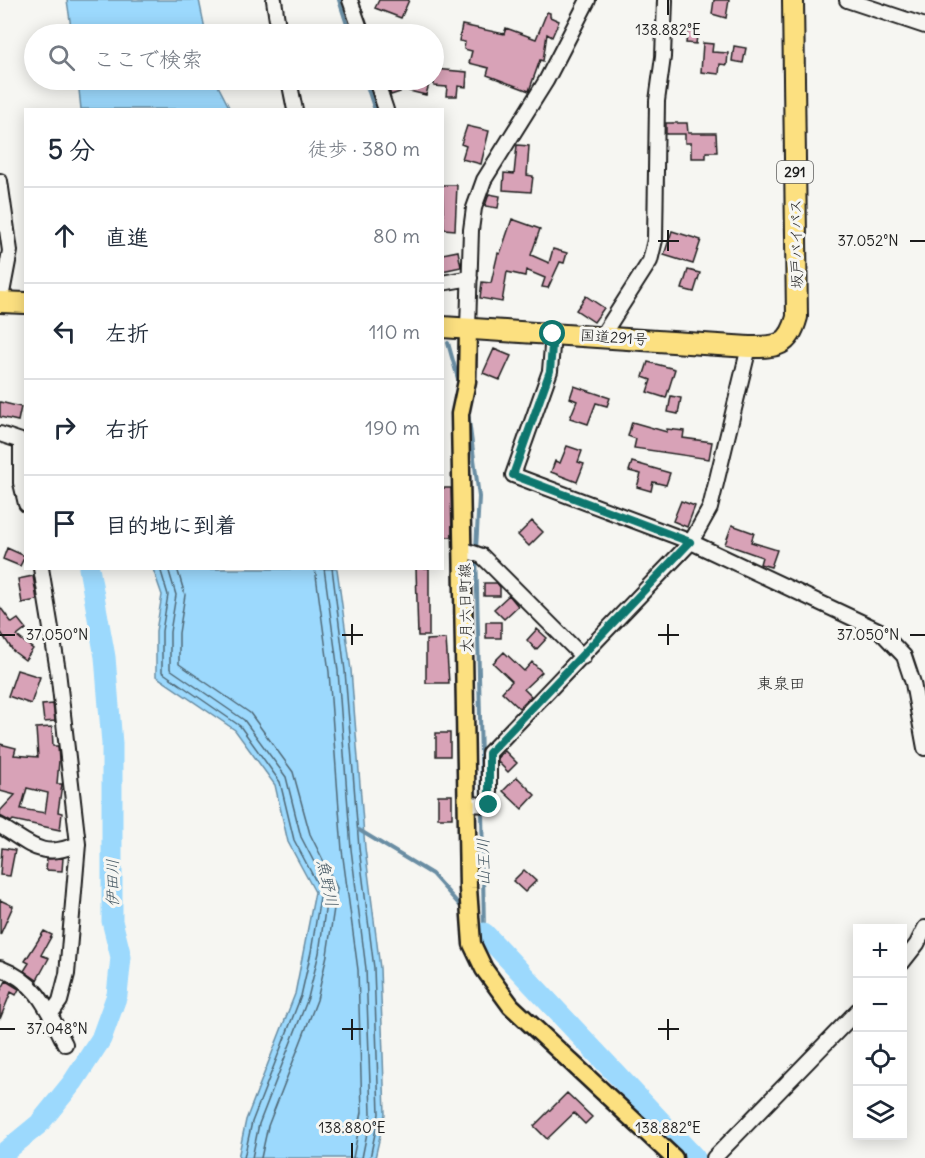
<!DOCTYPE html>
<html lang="ja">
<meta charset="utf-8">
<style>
:root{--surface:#fff;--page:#f6f6f7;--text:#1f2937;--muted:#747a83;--line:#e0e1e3}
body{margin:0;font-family:Delius,"Klee One",sans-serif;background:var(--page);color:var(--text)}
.controls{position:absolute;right:18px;bottom:18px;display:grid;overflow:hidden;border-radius:0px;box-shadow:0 3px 15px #0003}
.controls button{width:54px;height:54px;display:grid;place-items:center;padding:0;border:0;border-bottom:2px solid var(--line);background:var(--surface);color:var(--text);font:30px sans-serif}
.stop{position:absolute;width:18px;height:18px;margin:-14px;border:4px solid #0f766e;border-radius:50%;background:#fff}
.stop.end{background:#0f766e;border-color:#fff;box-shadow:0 2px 6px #0008}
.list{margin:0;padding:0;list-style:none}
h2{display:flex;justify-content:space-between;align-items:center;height:78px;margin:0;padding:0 24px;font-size:26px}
h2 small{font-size:20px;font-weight:400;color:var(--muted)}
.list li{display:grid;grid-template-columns:39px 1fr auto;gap:18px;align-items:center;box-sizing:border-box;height:96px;padding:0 24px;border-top:2px solid var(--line)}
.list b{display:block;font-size:22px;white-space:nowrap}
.list em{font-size:20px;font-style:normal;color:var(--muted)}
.icon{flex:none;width:33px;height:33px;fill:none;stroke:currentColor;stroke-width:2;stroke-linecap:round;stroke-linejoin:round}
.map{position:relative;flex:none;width:925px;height:1158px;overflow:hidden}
.search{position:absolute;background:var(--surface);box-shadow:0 3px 15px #0003;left:24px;top:24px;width:420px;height:66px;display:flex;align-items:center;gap:15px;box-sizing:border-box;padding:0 21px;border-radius:33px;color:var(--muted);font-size:22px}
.panel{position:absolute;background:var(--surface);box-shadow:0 3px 15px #0003;left:24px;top:108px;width:420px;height:462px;border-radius:0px}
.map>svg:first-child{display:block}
.water{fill:#9cd9fd;stroke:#698da3;stroke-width:1.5}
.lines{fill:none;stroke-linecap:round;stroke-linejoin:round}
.shore{stroke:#4f6876;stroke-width:1.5}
.stream{stroke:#698da3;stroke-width:4}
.river{stroke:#9cd9fd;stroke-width:21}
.building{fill:#d8a2b7;stroke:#1c1c1c;stroke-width:1.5;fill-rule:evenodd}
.minor-casing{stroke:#1c1c1c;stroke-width:18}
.major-casing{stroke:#1c1c1c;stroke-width:21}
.highway-casing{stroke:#1c1c1c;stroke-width:24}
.minor{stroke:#f6f6f2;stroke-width:14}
.major{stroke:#fce080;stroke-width:16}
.highway{stroke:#fce080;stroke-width:20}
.route{stroke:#0f766e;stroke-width:8}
.ticks{fill:none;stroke:#1c1c1c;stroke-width:2}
.labels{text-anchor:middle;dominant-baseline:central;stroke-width:6;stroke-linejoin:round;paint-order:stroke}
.shield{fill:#f6f6f2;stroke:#5d5d5c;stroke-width:1.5}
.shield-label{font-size:14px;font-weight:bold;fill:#1c1c1c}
.street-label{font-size:15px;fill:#1c1c1c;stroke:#f6f6f2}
.neighbourhood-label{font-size:16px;fill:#1c1c1c;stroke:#f6f6f2}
.water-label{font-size:16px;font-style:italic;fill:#425560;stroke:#f6f6f2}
.ticks-label{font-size:15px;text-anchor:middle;fill:#1c1c1c;stroke:#f6f6f2;stroke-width:6;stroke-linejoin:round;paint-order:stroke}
</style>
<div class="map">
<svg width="925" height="1158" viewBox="0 0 925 1158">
<rect width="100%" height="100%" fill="#f6f6f2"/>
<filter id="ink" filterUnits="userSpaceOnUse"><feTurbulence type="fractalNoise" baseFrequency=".0167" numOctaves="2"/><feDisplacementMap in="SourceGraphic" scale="12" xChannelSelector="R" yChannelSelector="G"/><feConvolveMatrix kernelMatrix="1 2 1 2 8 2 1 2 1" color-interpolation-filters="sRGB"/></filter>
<g filter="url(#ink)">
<path class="water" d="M67 0H199L206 34H72Z
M78 80H215L230 109H81Z
M153 569H337L351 670 365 848 380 968 385 1114 375 1158H238L246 1120 295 994 315 892 288 842 275 785 235 730 156 676V631L162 595Z"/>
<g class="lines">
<path class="shore" d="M160 568 168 595 162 631V672L240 726 280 782 294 840 321 891 311 952 301 996 252 1122 244 1158
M168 568 176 595 170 632V669L244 720 286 777 301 837 328 889 319 953 308 998 259 1124 252 1158
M177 568 185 595 179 633V664L250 713 293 772 310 834 337 888 327 955 317 1000 268 1126 261 1158
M315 568 329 672 342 850 358 970 362 1112 353 1158
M324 568 338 671 351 849 366 969 371 1113 362 1158
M332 568 345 671 359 848 374 968 379 1114 370 1158"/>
<path class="stream" d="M339 0 350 34
M365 80 375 110
M448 343 460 386
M468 413 479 497 476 549 482 801
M482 808 484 933
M359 830 432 874 464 910"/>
<path class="river" d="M484 933 695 1158
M0 1156 39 1124 73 1082 101 1039 117 995 121 957 112 921V744L105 657 89 568"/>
</g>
<path class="building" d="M379 0H409L401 18 375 8Z
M714 0H729L726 18 712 14Z
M547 12 550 13V17L559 21 552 37 547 34 543 61 540 60 529 91 487 75 489 68 469 63 472 51 464 49 465 42 459 41 462 25 504 34 506 28 536 39Z
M688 26 698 27 696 44 686 43Z
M703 43 713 44 712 52 728 53 727 65 720 64 719 74 701 72Z
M734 46 746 48 743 63 732 61Z
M434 69 467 72 466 87 458 86 457 96H446L447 87 434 86Z
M385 80H396L400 92 391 95Z
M412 80H430L426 95 409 91Z
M666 123H687L688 133H716L717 152H706V158H691V143H685V134H666Z
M467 126 489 131 481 164 462 159 466 146 461 144Z
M517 145 529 146 527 175 533 176 531 192 503 190 504 173 514 174Z
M442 185H457L455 230 444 229Z
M489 194 500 196 498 208 485 206Z
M512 219 540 229 531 255 549 263 553 249 567 253 564 263 560 262 548 288 542 287 545 278 526 270 525 276 507 272 502 302 480 298 482 282 491 283 498 253 500 254Z
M672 231 701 240 693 264 664 255Z
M458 251 461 267 442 271V254Z
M688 270 700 273 694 292 682 289Z
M586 296 604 308 594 322 576 310Z
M494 349 511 356 500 380 483 373Z
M648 362 675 369 666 398 647 392 651 380 643 377Z
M574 386 610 398 607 406 596 403 588 424 570 418 577 401 570 398Z
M671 396 681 398 678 414 668 412Z
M0 402 21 407 18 421 0 417Z
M632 422 667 432V429L684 431 683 438 712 442 709 459 634 448 636 439 628 436Z
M567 446 582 451 578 462 584 464 577 482 551 472 555 461 560 463Z
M632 462 670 473 666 485 653 482 651 491 637 487 641 474 629 471Z
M442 488H451L452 537H442Z
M681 501 695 506 687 527 673 521Z
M532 521 543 532 529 546 518 535Z
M732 525 754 533 751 542 777 550 771 567 760 564 762 557 725 544Z
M7 548 25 556 20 566 3 559Z
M416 568H429V636H418Z
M33 576 37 600 22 603 18 579Z
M484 583H497L500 587V596H484Z
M509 595 518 606 504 619 494 609Z
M0 607 12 623 18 619 26 629 17 636 33 649 25 660 13 651 0 631Z
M486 622H501V638H486Z
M537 629 547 638 536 650 527 640Z
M446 639 449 683H426V640Z
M504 652 524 671 532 662 542 672 524 689 531 696 519 708 502 692 512 681 493 663Z
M17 670 40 677 31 704 8 696Z
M53 704 55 721 44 722 42 705Z
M52 727 53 746H58L59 761 57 784H62L58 812 62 813 60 830 13 820 11 822 0 816V811L15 795 0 791V744L16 748 14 755 38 757 36 728ZM27 788 48 793 45 813 21 809Z
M436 733H450V756H436Z
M505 751 517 763 508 772 498 762V757Z
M517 777 535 795 522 809 503 791Z
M438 795H452V818H438Z
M2 848 15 850 10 876 0 875Z
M63 858 62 871 46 870 47 859Z
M524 870 536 881 525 892 513 881Z
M0 900 13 906 0 935Z
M44 931 52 935 41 955 49 958 37 980 24 971 29 963 25 961Z
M6 981 19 989 16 995 11 992 0 1019V992Z
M567 1093 592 1117 585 1124 574 1113 547 1139 534 1126Z"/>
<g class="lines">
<g class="minor-casing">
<path id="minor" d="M274 0 279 34
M350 0 362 34
M847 0 925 26
M289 80 295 110
M376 80 386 110
M0 181 10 251 2 293
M442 283 470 278
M468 328 471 230 474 208 484 180 546 81 588 0
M553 334 550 371 513 475 691 542 880 631 904 656 913 683 925 748
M602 336 650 261 655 240 657 101 663 57 665 0
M0 434 21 441V483L26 504
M465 550 482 556 583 657
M41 568 58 671 78 844 67 974 60 1001 50 1015
M467 804 489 805V753L691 542 710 508 749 347
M0 826C31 844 41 860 78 844
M902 963 917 944 925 928
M0 968C39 983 47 1009 65 1044
M714 1158 858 1010"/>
</g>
<g class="major-casing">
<path id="major" d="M468 328 467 381 460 414 468 888 472 944 484 969 511 1006 674 1158"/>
</g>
<g class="highway-casing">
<path id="highway" d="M0 302 26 303
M442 327 749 347C777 347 789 347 797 317L793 0"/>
</g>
<use href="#minor" class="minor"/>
<use href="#major" class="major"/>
<use href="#highway" class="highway"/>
</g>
</g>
<g class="lines" filter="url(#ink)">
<path class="route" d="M489 805V753L690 542 513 475 550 371 553 334"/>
</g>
<path class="ticks" d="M668 0V15M668 230V251M658 241H679M910 241H925M352 624V645M668 624V645M0 635H15M342 635H363M658 635H679M910 635H925M352 1019V1040M668 1019V1040M0 1029H15M342 1029H363M658 1029H679M352 1143V1158M668 1143V1158"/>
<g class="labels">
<rect class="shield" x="777" y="161" width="36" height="22" rx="4.5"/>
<g class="shield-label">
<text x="795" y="172">291</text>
</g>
<g class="street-label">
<text transform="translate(796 244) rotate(-91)">坂戸バイパス</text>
<text transform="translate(614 337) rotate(4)">国道291号</text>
<text transform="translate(465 608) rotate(-91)">大月六日町線</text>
</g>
<g class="neighbourhood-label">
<text x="781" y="683">東泉田</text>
</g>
<g class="water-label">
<text transform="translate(483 862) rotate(-91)">山王川</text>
<text transform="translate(112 883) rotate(-90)">伊田川</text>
<text transform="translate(328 883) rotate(78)">魚野川</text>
</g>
</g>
<g class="ticks-label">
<text x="668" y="35">138.882°E</text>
<text x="868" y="246">37.052°N</text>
<text x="57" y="640">37.050°N</text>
<text x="868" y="640">37.050°N</text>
<text x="57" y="1034">37.048°N</text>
<text x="352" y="1133">138.880°E</text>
<text x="668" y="1133">138.882°E</text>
</g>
</svg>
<div class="controls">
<button>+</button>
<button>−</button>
<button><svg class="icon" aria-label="locate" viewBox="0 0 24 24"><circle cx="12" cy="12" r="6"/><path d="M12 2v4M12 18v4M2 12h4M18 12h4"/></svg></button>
<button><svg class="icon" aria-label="layers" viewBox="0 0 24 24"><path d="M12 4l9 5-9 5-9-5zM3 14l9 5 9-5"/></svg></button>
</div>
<div class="stop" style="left:553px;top:334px"></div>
<div class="stop end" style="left:489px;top:805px"></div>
<div class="search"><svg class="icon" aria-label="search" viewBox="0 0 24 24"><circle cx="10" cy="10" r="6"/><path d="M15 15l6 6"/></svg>ここで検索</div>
<section class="panel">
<h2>5 分<small>徒歩 · 380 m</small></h2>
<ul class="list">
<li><svg class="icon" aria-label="ahead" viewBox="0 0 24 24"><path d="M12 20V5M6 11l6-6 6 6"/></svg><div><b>直進</b></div><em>80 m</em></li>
<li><svg class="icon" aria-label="left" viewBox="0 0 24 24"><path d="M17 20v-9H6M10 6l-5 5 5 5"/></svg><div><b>左折</b></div><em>110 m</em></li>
<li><svg class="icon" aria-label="right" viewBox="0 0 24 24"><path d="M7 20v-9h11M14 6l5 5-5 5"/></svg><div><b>右折</b></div><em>190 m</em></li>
<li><svg class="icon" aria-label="arrive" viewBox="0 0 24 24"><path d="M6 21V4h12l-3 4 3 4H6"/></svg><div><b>目的地に到着</b></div></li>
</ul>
</section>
</div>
